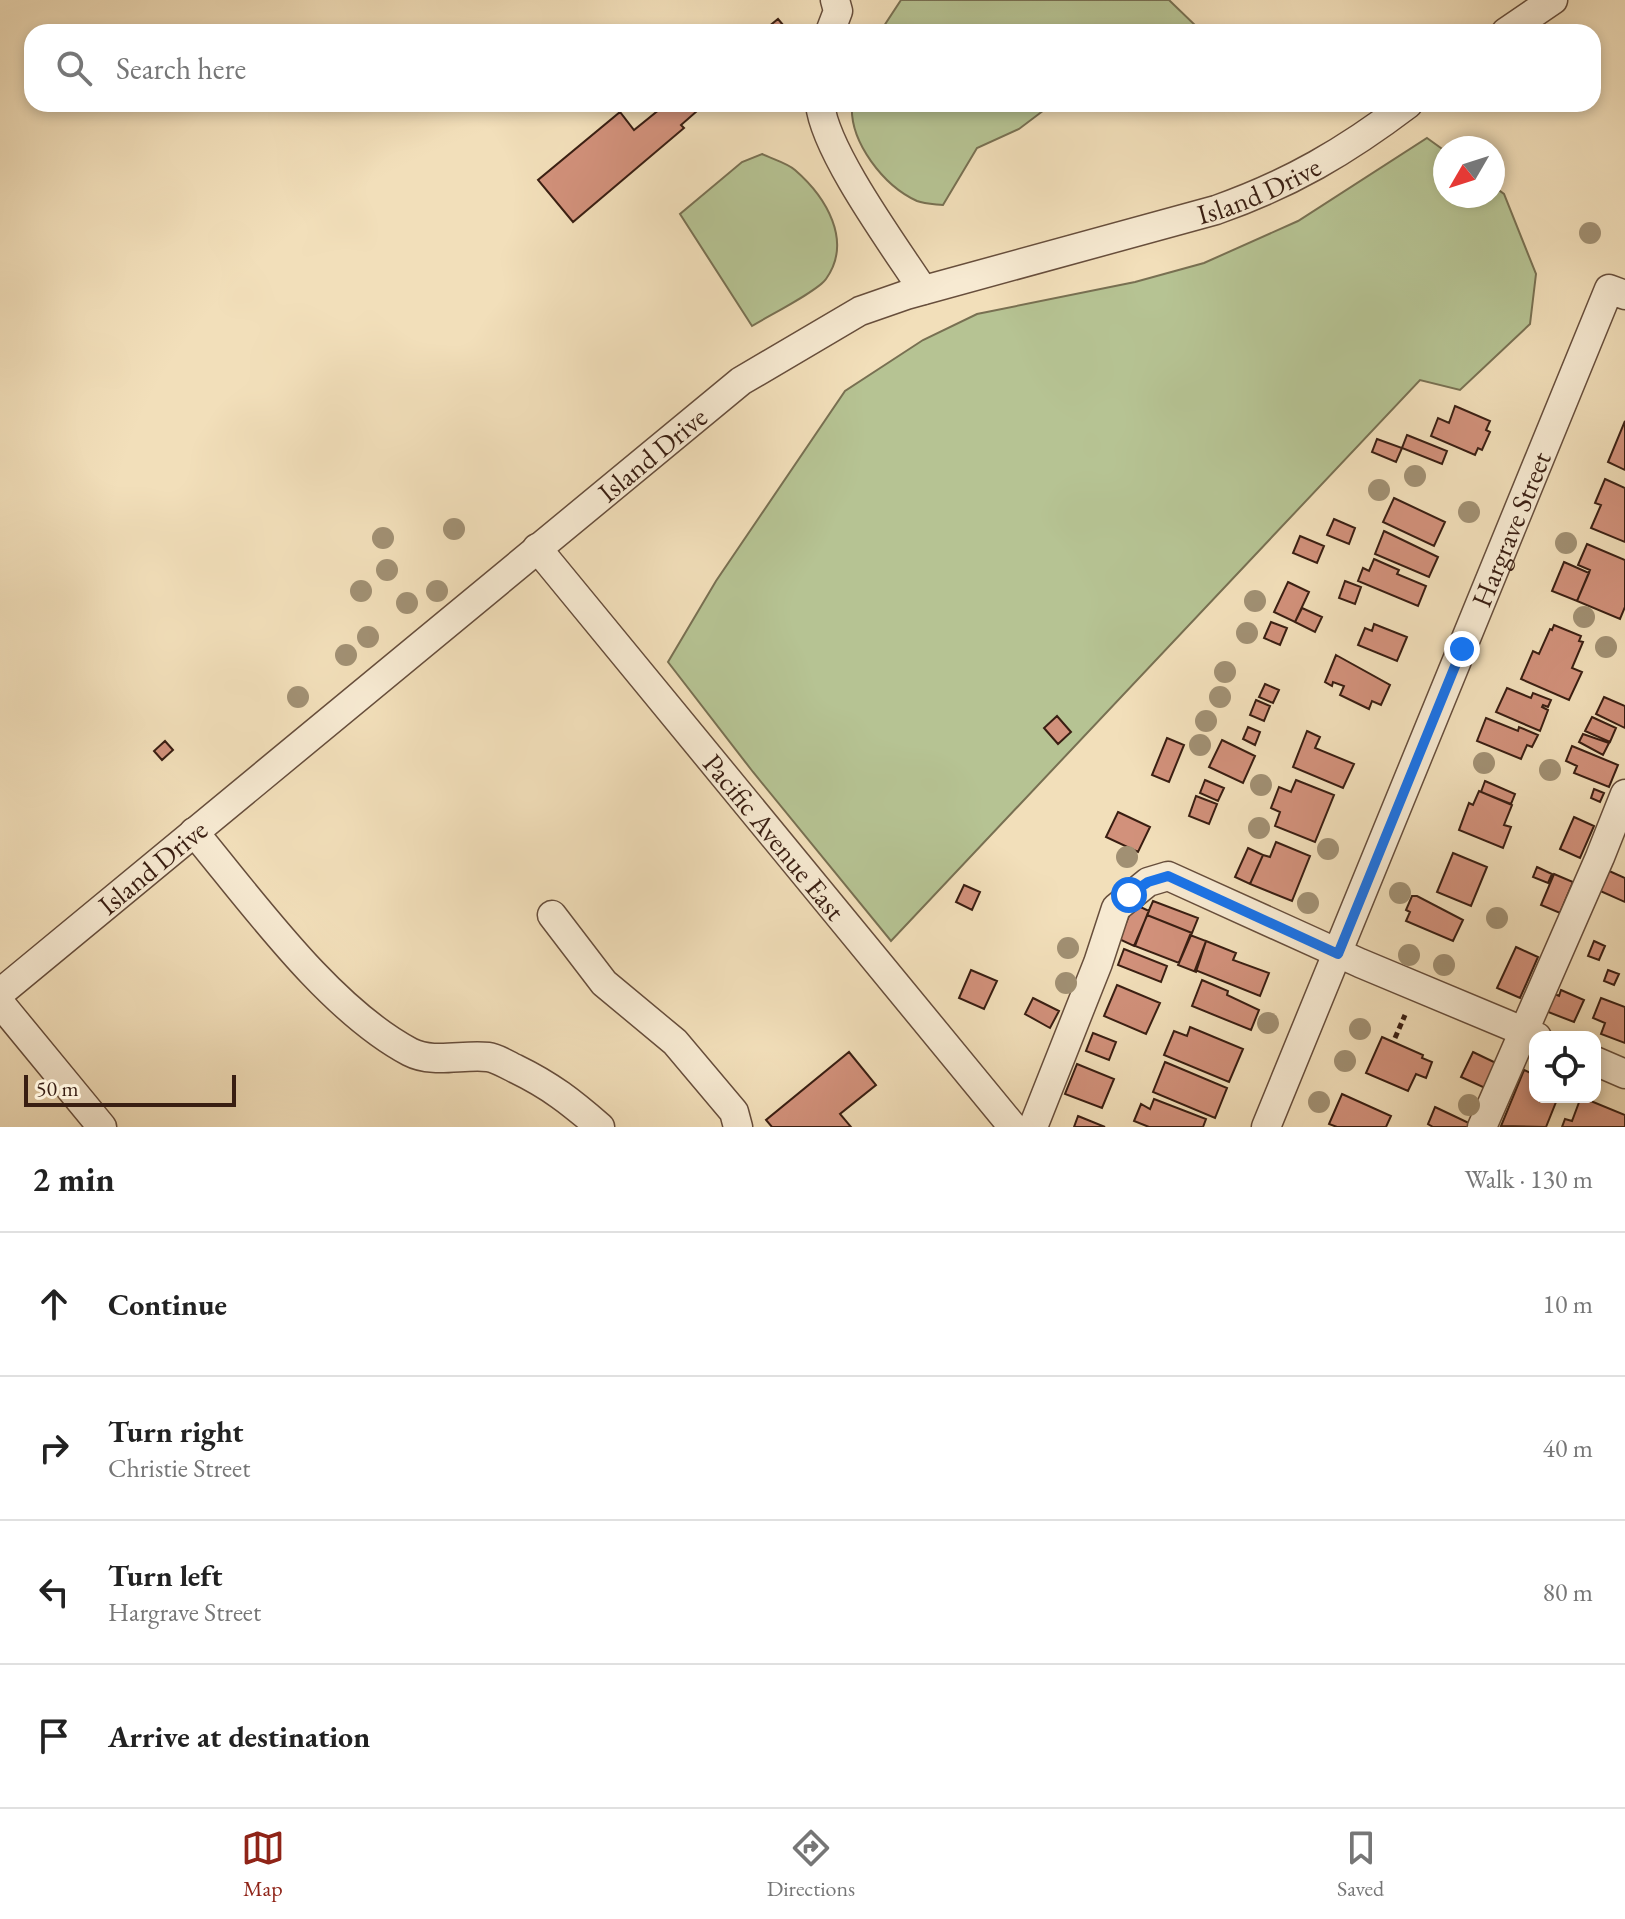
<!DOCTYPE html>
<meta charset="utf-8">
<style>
:root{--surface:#fff;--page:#f2f2f2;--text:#222;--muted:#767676;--line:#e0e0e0;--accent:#8f2418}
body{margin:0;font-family:"EB Garamond",serif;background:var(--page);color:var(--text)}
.controls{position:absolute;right:24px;bottom:24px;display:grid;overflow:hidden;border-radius:16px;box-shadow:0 4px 12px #0003}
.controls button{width:72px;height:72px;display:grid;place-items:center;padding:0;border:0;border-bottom:2px solid var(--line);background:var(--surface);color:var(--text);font:40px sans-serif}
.compass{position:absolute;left:1433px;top:136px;width:72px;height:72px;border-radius:50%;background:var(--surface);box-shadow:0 4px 12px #0003;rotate:231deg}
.scale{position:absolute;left:24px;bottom:20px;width:212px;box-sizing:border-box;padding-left:8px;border:4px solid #391e12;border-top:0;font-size:22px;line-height:28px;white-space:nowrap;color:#391e12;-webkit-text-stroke:6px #f7ead2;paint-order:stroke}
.stop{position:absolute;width:24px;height:24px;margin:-18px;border:6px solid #1a73e8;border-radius:50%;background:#fff}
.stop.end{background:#1a73e8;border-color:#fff;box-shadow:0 2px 8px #0008}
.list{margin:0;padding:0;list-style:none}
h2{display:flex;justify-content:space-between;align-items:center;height:104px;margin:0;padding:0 32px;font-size:34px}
h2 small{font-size:26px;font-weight:400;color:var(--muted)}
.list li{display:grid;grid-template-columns:52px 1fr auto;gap:24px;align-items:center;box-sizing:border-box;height:144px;padding:0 32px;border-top:2px solid var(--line)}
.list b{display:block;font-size:30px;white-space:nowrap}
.list p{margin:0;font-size:26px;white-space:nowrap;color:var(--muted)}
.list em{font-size:26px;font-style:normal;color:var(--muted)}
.icon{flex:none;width:44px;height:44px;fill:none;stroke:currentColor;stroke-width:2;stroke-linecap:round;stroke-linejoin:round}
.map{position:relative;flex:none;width:1625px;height:1127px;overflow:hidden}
.search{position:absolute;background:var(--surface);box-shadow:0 4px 12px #0003;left:24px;right:24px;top:24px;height:88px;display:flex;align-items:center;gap:20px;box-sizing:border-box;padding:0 28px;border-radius:24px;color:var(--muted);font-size:30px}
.sheet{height:680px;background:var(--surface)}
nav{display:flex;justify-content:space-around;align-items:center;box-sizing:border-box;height:112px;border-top:2px solid var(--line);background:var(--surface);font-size:22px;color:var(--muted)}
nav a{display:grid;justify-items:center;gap:4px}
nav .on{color:var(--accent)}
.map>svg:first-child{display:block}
.green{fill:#b6c393;stroke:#787052;stroke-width:2}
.building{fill:#d2917b;stroke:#391e12;stroke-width:2}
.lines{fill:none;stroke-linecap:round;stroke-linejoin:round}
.minor-casing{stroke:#674e3c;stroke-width:31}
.path{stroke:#391e12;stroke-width:5;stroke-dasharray:6 4;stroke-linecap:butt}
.minor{stroke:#f7ead2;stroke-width:28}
.tree{fill:#a19073}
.route{stroke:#1a73e8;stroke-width:10}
.labels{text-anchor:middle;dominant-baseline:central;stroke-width:6;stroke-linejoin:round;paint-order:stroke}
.street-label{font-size:28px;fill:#391e12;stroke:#f7ead2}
</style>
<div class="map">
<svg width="1625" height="1127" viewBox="0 0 1625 1127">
<rect width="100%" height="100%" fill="#f2dfba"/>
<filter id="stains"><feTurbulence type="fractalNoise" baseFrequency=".0025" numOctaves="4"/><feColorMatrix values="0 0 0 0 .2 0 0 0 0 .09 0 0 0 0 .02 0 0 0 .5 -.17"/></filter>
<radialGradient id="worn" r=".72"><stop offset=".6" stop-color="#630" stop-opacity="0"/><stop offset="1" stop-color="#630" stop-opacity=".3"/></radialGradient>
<path class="green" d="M901 0H1169L1197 27 1182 32H880Z
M852 104H1052L1019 129 977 148 943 205C934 204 925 204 917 201 884 186 849 142 852 104Z
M1427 138 1445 151V196H1493V186L1504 194 1536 274 1530 324 1460 390 1420 380 891 941 753 772 668 662 716 581 845 391 923 340 977 314 1135 282 1204 263 1298 221Z
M762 154C772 159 787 163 795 170 826 197 853 241 826 279 818 291 768 316 752 326L680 214 742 162Z"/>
<path class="building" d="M778 19 789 32H762Z
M676 104H705L681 125 684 128 573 222 538 180 620 112 634 130 665 105 669 110Z
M1455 406 1490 421 1486 430 1490 432 1482 450 1478 448 1475 455 1431 436 1438 418 1449 423Z
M1625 421V470L1608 462Z
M1407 435 1447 451 1442 464 1402 448Z
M1377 439 1402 448 1396 462 1372 452Z
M1605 479 1625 488V542L1591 528 1601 505 1595 503Z
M1394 498 1445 522 1434 546 1383 522Z
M1334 519 1355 528 1349 544 1327 535Z
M1384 531 1438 557 1429 577 1375 554Z
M1300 536 1324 546 1317 563 1293 553Z
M1587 544 1625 560V607L1620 619 1577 601 1590 570 1578 565Z
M1374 559 1399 570 1397 574 1426 586 1418 606 1358 581 1363 568 1369 571Z
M1564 562 1589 573 1577 601 1552 591Z
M1345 581 1361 587 1355 604 1339 598Z
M1288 582 1309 592 1295 622 1274 612Z
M1302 608 1322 617 1315 632 1295 622Z
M1271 622 1287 628 1280 645 1264 638Z
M1374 624 1407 637 1397 661 1358 645 1365 628 1372 631Z
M1554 625 1581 636 1579 641 1583 642 1572 668 1582 672 1569 700 1521 679 1533 651 1539 654 1550 629 1552 630Z
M1336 655 1390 685 1381 705 1372 701 1369 709 1340 695 1344 686 1333 682 1332 686 1325 682Z
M1265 684 1279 690 1273 703 1259 697Z
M1507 688 1531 698 1533 693 1551 700 1548 707 1543 705 1542 707 1548 710 1540 731 1496 712Z
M1604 697 1625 706V728L1596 714Z
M1256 700 1270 706 1264 721 1250 715Z
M1057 716 1071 732 1058 744 1044 728Z
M1592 717 1616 728 1610 742 1585 731Z
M1486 718 1518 731 1519 727 1538 735 1532 747 1527 745 1521 759 1477 741Z
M1248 727 1260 732 1255 745 1243 739Z
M1307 731 1320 737 1315 748 1354 764 1343 788 1293 767Z
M1583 734 1609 743 1603 755 1579 742Z
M1167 738 1184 745 1169 782 1152 775Z
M1222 740 1255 756 1243 783 1209 767Z
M165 741 173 750 162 760 154 751Z
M1572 746 1618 765 1609 787 1574 773 1577 766 1566 761Z
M1205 780 1224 788 1218 801 1200 793Z
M1296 780 1334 795 1315 842 1275 826 1280 812 1271 808 1279 787 1291 792Z
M1485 781 1515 794 1511 804 1481 792Z
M1594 789 1604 793 1600 802 1591 798Z
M1479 791 1512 805 1504 825 1511 827 1503 848 1459 830 1469 803 1473 805Z
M1196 796 1217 804 1209 824 1189 816Z
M1118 812 1150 827 1138 852 1106 837Z
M1574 817 1594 826 1580 858 1560 849Z
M1276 842 1310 856 1292 901 1250 884 1263 855 1270 857Z
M1248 848 1263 855 1250 884 1235 877Z
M1453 853 1487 867 1471 906 1437 892Z
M1537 867 1552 874 1548 883 1533 877Z
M1607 870 1625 878V902L1598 890Z
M1554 874 1573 882 1560 913 1541 905Z
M964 885 980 892 972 910 956 902Z
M1412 896H1417L1463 920 1453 941 1406 921 1410 912 1406 910Z
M1153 901 1198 918 1192 933 1147 915Z
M1134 904 1149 911 1134 946 1119 939Z
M1147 915 1192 933 1179 963 1135 946Z
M1190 935 1206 941 1196 972 1178 965Z
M1206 941 1236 953 1233 960 1269 973 1260 996 1195 970Z
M1594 941 1605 946 1599 960 1588 956Z
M1516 947 1538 957 1520 998 1497 988Z
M1124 949 1167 966 1161 982 1118 965Z
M971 970 997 981 984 1009 959 998Z
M1608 970 1619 974 1614 985 1604 981Z
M1202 980 1228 991 1227 995 1259 1010 1251 1030 1192 1006Z
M1117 985 1160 1003 1146 1034 1104 1016Z
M1561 990 1584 1000 1574 1022 1543 1010 1550 992 1559 996Z
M1033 998 1059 1011 1050 1028 1025 1014Z
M1601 998 1625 1007V1043L1601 1034 1605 1023 1593 1018Z
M1190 1027 1243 1049 1229 1082 1164 1055 1174 1031 1187 1036Z
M1093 1033 1116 1042 1109 1060 1086 1051Z
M1382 1037 1423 1055 1422 1058 1432 1062 1426 1078 1416 1074 1408 1091 1366 1073Z
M849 1052 876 1085 840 1114 851 1127H772L766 1120Z
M1473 1052 1496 1063 1485 1088 1461 1077Z
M1165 1062 1227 1088 1215 1118 1153 1092Z
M1077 1064 1114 1079 1102 1108 1065 1094Z
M1524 1070 1535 1075V1097H1558L1546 1127 1501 1126Z
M1342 1094 1391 1116 1386 1127H1337L1329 1124Z
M1581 1097 1625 1115V1127H1562L1565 1119 1572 1121Z
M1154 1099 1206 1119 1203 1127H1149L1134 1121 1141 1104 1150 1109Z
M1435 1107 1471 1124 1470 1127H1433L1428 1124Z
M1078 1116 1105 1127H1074Z"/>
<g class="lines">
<g class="minor-casing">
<g id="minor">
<path d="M830 32 838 11 835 0"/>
<path d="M1506 32 1553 0"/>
<path d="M820 104C825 152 895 247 923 290"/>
<path id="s1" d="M537 548 1013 1127"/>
<path d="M194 832C253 903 329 1009 410 1052 433 1064 463 1054 488 1057 497 1058 507 1065 516 1069 551 1086 571 1102 600 1127"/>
<path d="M552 915 604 983 675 1042 734 1112 738 1127"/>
<path id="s2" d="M0 993 741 381 860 311 906 295 1216 210C1290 184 1346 151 1408 104"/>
<path d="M0 1003 102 1127"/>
<path d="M1595 1061 1625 1074"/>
<path d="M1033 1127 1098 963 1116 908 1148 882 1168 876 1360 963 1537 1037"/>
<path id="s3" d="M1266 1127 1609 289 1625 295"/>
<path d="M1482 1127 1600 857 1625 794"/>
</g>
</g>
<path class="path" d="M1395 1038 1405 1015"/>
<use href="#minor" class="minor"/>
</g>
<g class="tree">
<circle cx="1590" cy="233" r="11"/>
<circle cx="1415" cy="476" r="11"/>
<circle cx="1379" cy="490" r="11"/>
<circle cx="1469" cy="512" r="11"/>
<circle cx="454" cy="529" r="11"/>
<circle cx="383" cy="538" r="11"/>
<circle cx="1566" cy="543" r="11"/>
<circle cx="387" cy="570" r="11"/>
<circle cx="361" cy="591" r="11"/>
<circle cx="437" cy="591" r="11"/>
<circle cx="1255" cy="601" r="11"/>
<circle cx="407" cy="603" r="11"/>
<circle cx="1584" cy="617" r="11"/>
<circle cx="1247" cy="633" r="11"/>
<circle cx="368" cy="637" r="11"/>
<circle cx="1606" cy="647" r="11"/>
<circle cx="346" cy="655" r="11"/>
<circle cx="1225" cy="672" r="11"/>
<circle cx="298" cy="697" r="11"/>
<circle cx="1220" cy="697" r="11"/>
<circle cx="1206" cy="721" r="11"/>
<circle cx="1200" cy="745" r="11"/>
<circle cx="1484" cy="763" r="11"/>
<circle cx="1550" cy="770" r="11"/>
<circle cx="1261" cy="785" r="11"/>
<circle cx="1259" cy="828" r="11"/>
<circle cx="1328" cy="849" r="11"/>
<circle cx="1127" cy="857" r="11"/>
<circle cx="1400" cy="893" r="11"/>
<circle cx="1308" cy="903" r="11"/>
<circle cx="1497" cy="918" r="11"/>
<circle cx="1068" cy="948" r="11"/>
<circle cx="1409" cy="955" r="11"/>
<circle cx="1444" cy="965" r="11"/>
<circle cx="1066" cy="983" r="11"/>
<circle cx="1268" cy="1023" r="11"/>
<circle cx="1360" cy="1029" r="11"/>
<circle cx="1345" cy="1061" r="11"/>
<circle cx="1319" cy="1102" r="11"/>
<circle cx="1469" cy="1105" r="11"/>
</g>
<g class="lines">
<path class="route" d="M1129 895 1148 882 1168 876 1338 954 1462 649"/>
</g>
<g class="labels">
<g class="street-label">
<text stroke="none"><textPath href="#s2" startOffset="1516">Island Drive</textPath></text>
<text stroke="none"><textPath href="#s2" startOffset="846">Island Drive</textPath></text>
<text stroke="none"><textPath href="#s3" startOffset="646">Hargrave Street</textPath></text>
<text stroke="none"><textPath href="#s1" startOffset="374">Pacific Avenue East</textPath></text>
<text stroke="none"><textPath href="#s2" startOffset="198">Island Drive</textPath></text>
</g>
</g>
<rect width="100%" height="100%" filter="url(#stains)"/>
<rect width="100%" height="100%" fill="url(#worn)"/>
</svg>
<div class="controls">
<button><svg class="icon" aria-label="locate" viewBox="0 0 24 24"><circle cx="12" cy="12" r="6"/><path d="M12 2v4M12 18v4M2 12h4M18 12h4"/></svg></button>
</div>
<svg class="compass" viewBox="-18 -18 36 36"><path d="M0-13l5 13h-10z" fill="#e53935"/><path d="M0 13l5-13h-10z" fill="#767676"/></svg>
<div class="scale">50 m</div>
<div class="stop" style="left:1129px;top:895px"></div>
<div class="stop end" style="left:1462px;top:649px"></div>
<div class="search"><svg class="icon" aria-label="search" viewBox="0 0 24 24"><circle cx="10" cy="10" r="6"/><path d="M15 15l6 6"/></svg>Search here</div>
</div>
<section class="sheet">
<h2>2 min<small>Walk · 130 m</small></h2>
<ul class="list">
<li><svg class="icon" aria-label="ahead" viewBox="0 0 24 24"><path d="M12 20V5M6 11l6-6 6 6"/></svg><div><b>Continue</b></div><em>10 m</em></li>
<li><svg class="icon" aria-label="right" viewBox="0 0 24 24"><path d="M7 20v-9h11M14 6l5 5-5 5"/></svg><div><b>Turn right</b><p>Christie Street</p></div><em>40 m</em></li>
<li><svg class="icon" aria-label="left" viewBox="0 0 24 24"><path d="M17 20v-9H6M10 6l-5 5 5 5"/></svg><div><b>Turn left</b><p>Hargrave Street</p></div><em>80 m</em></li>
<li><svg class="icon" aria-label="arrive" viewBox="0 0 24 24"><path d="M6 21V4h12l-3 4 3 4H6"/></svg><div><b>Arrive at destination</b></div></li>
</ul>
</section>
<nav>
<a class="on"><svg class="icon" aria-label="map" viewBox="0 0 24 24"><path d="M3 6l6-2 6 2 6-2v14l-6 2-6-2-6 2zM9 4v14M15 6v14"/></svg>Map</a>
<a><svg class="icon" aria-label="directions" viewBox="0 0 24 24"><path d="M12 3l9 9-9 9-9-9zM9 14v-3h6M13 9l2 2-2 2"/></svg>Directions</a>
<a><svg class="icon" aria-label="saved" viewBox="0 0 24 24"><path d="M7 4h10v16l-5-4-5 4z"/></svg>Saved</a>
</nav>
